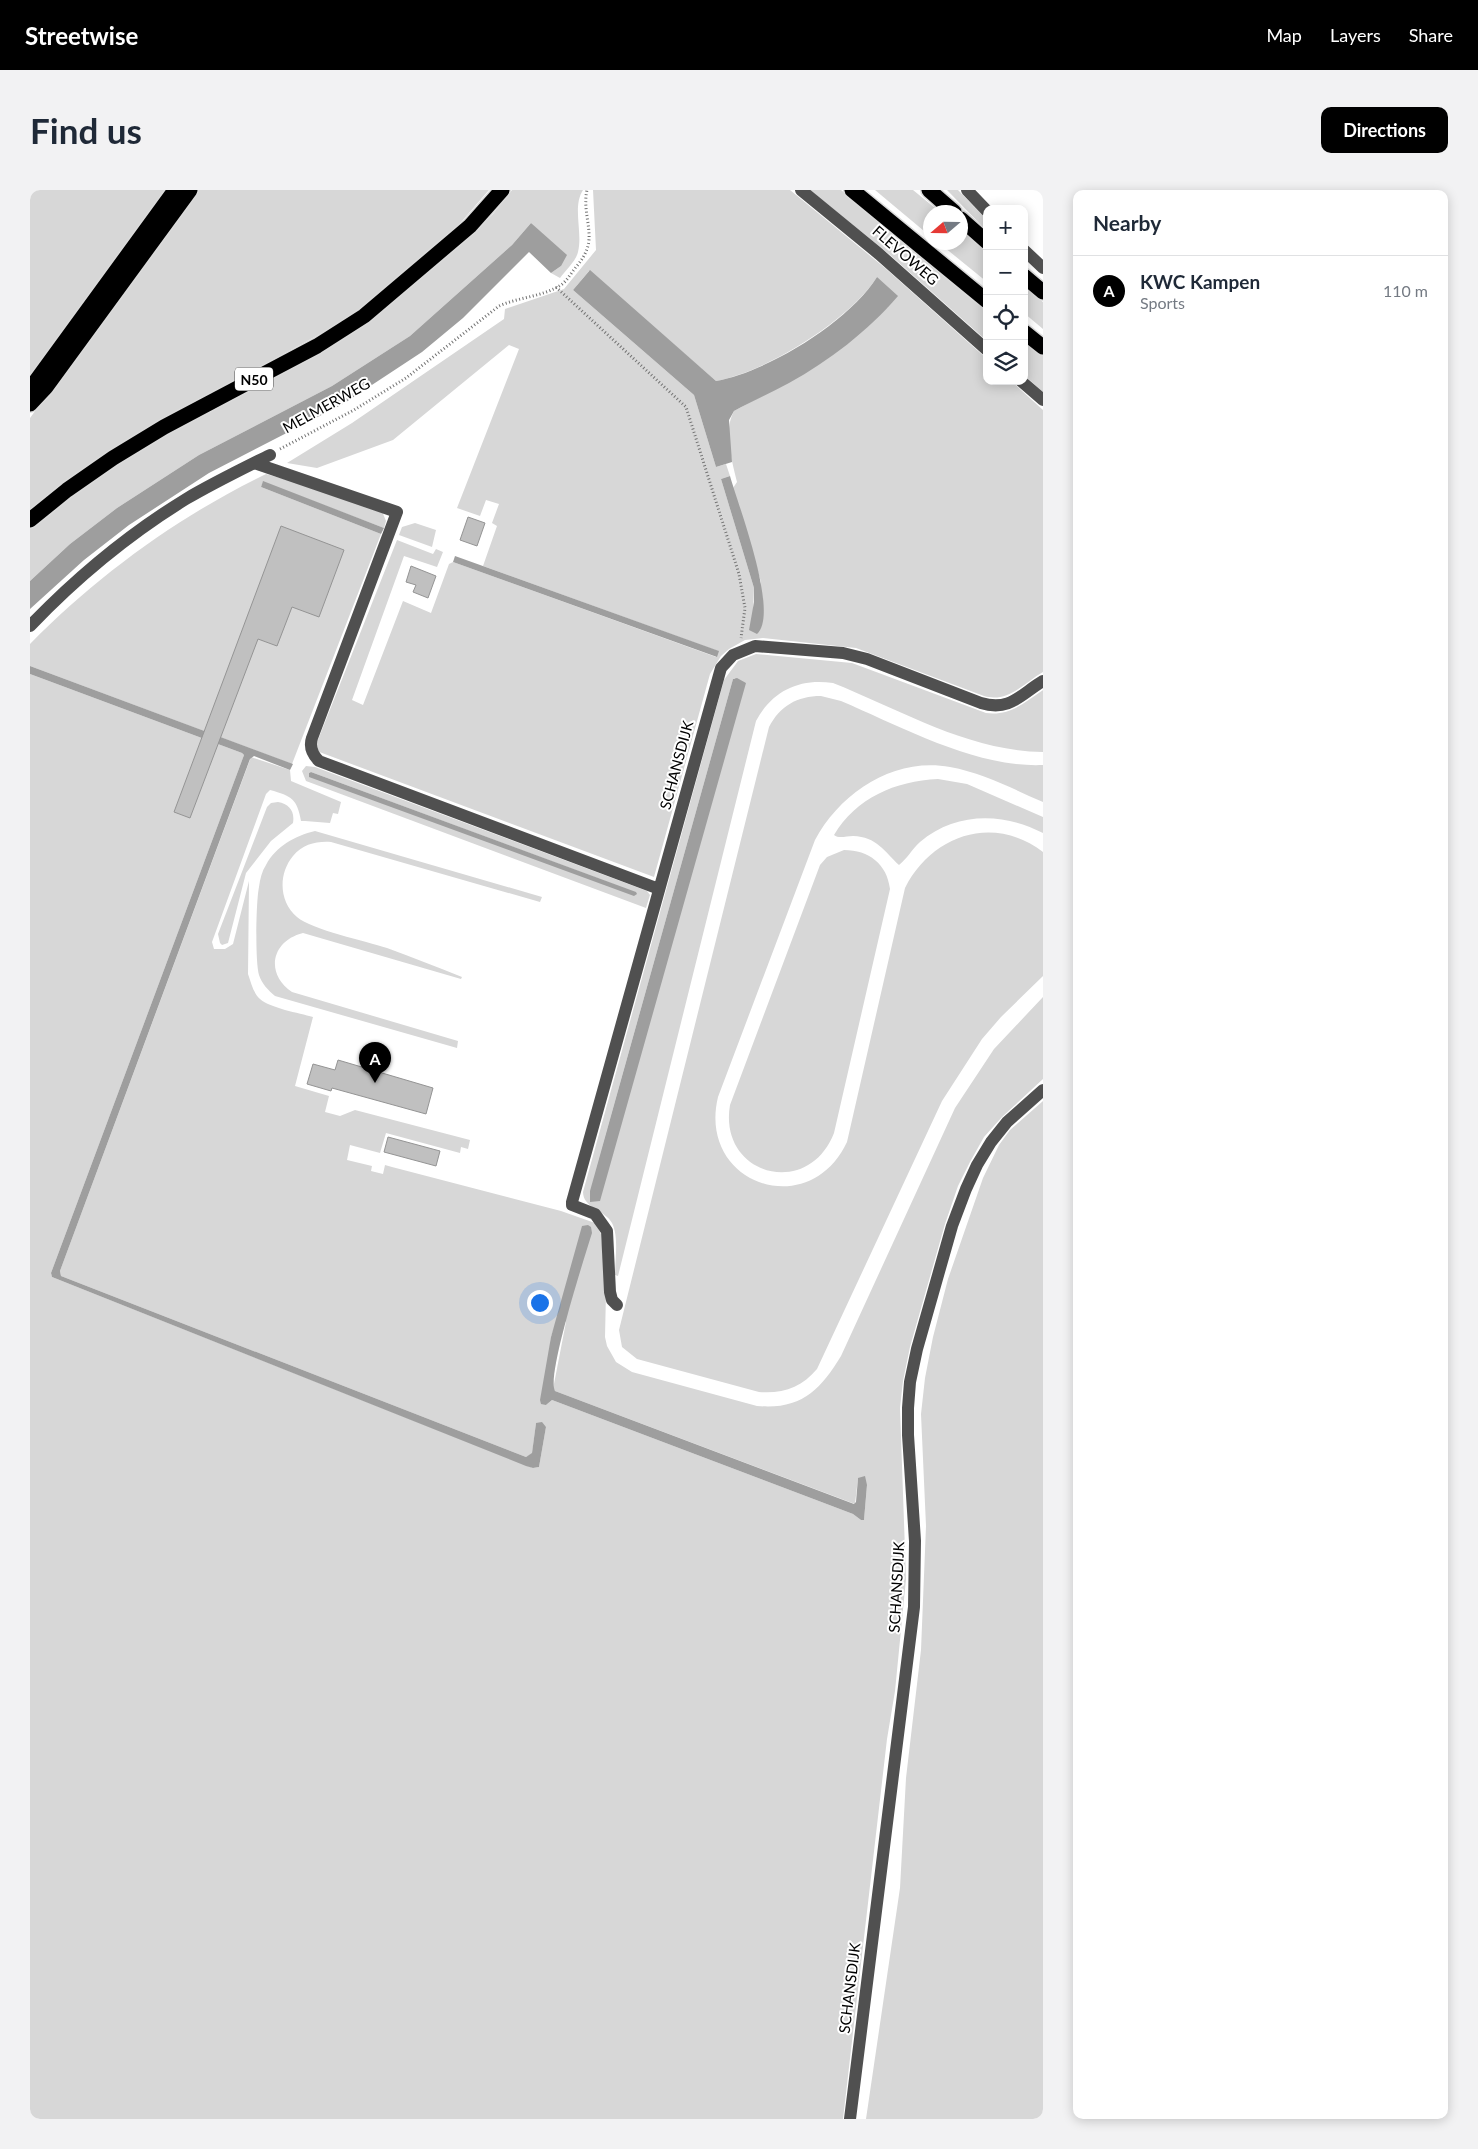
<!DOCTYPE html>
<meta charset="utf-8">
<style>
:root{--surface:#fff;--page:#f2f2f3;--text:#1f2937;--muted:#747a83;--line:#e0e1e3;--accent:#000}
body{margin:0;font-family:Lato,sans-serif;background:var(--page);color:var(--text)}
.controls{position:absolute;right:15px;top:15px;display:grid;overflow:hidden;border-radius:10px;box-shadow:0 2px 12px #0003}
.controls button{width:45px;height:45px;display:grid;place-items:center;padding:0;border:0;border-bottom:1px solid var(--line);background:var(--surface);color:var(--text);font:25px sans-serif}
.compass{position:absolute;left:893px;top:15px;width:45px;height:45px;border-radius:50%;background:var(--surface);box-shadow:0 2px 12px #0003;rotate:250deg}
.you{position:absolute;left:509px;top:1112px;width:18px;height:18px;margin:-12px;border:4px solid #fff;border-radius:50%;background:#1a73e8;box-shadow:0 0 0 8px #1a73e833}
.badge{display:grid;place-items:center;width:32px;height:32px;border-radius:50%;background:var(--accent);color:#fff;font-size:16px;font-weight:700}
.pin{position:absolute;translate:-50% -41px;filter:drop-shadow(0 1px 2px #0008)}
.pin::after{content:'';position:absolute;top:26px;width:18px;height:15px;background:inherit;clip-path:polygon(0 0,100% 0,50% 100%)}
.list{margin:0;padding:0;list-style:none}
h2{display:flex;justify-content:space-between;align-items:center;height:65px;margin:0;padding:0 20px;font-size:21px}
h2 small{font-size:16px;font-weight:400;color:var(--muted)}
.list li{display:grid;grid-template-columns:32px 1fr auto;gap:15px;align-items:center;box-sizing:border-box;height:70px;padding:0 20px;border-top:1px solid var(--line)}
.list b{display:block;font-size:19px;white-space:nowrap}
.list p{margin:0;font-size:16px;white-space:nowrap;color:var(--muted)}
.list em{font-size:16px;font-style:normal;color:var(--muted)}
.icon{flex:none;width:28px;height:28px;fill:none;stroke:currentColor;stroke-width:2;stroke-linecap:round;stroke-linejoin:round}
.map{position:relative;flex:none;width:1013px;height:1929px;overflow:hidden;border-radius:10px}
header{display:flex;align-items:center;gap:30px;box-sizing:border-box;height:70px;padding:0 25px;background:var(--accent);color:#fff}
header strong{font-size:24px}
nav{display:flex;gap:28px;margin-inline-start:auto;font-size:18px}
.intro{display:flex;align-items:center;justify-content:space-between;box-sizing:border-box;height:120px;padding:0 30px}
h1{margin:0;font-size:35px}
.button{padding:12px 22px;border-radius:10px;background:var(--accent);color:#fff;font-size:18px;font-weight:700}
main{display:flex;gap:30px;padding:0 30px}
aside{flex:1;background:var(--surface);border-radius:10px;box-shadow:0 2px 12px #0003}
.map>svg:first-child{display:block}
.green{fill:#d7d7d7;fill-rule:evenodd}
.water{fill:#9e9e9e}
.building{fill:#c0c0c0;stroke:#949494}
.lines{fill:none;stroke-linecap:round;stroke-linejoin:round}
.highway-casing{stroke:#dbdbdb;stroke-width:18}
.path{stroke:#727272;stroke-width:3;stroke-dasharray:1 2.5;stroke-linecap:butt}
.minor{stroke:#505050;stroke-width:12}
.highway{stroke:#000;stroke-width:15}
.labels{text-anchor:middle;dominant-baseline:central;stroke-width:4;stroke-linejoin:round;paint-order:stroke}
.shield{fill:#fff;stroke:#4c4c4c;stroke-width:1}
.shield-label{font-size:14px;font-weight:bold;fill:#000}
.street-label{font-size:15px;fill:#000;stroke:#fff}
</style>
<header>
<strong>Streetwise</strong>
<nav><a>Map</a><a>Layers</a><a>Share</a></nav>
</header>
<div class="intro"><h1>Find us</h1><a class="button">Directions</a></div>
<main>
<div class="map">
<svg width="1013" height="1929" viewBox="0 0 1013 1929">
<rect width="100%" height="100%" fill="#fff"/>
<path class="green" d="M0 0H138L0 189Z
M168 0H459L419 46 325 125 136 228 24 300 0 321V228Z
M482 0H553C542 17 553 42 548 62 546 71 535 81 530 88L521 83 531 76 501 33 482 55 380 146 302 196 169 265 87 318 40 354 0 391V336L29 310 138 241 312 147 435 49 463 24Z
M563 0H760L855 78 957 169V191H981L1013 220V482C994 493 978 513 954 506L826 458 733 448 715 450 699 459 691 466 680 484 624 687 284 560 367 350 403 364 406 359 413 362 407 377 374 366 322 510 333 515 373 411 401 423 419 374 423 372 686 467 688 461 453 376 467 336 462 333 469 314 456 310 450 326 427 318 489 159 479 155 363 250 287 278 257 273 322 233 474 129 475 119 534 99 566 60ZM559 81 686 191C736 182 820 130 847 87L858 117C835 136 814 158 789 174 762 192 732 205 704 221 693 241 702 271 707 292L703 298 731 392 723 424 724 398 691 289 700 286 696 274 686 277 664 205 543 100Z
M780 0H811L957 119V151L860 65Z
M845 0H883L910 22H901L900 46Z
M917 0H928L957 30V41Z
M931 40 957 62V92L909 53 931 52Z
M994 95 1013 112V139L994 123Z
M994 150 1013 165V202L994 185Z
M236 284 293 300 352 321 356 331 354 338 233 292 231 297 351 344 262 574 0 476V454C68 385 149 326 236 284Z
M385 333 406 340 402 357 369 345 372 337Z
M726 464 822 473 956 523C980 526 994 513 1013 500V562C938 561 871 520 803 493 769 488 742 501 726 531L588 1086 585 1085C585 1070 589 1047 582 1033 575 1020 553 1018 553 1002L694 490 708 471ZM705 488 560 1001 703 489Z
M0 484 212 563 214 565 21 1083 22 1087 503 1278 509 1277 516 1237 506 1233 502 1264 496 1267 31 1086 30 1081 221 567 260 580 261 591 311 612 308 624 303 623 300 633 275 631H271C267 609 262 606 240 600L236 604 182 752 184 759H195L203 754 219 691 218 784C221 792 223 803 230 809 240 818 269 823 283 827L265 896 299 906 295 922 310 926 325 920 440 950 438 959 431 957 430 963 356 943 350 963 320 955 317 970 342 976 341 981 353 984 355 975 362 977 531 1021 565 1033 571 1044 576 1102 575 1147 577 1156 586 1172 602 1182 727 1216C770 1220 790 1201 811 1166L925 918 964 859 1013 807V889L972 927 954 947 940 972 928 996 915 1034 880 1157 873 1191 870 1218 876 1389 865 1501 857 1549 813 1929H0ZM528 1126 536 1132 523 1199 525 1201 825 1314 828 1288 837 1295 834 1330H831L823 1324 522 1210 516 1215 521 1147Z
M791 506 811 511C872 537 946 578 1013 575V612C983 599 953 583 920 577 864 567 811 602 785 650L688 907C667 994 779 1033 817 952L875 698C902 645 963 624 1013 662V786L971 827 952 849 912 911 787 1179C772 1197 753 1204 729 1202L607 1169 592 1157 589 1140 739 537C750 516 767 506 791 506Z
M276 576 285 577 617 701 620 705 616 718 276 591 272 581ZM281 582 605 702 279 583Z
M908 589 937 594 1013 627V643C973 622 925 622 890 652 882 659 877 669 869 675 854 661 847 647 823 646 816 646 809 649 804 645 826 608 865 591 908 589Z
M248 612C259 614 265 621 263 633L241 651 216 683 198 753 192 755 190 753 188 744 237 617 241 613Z
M285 641 512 707 510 712 301 652C287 651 273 654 263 666 248 684 249 712 267 727 282 740 336 751 357 758 382 767 407 777 432 787L431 789 273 743C241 751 235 784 262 802L428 851 427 858 245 806C238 800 232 794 229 785 225 772 226 711 229 697 230 689 232 681 236 675 246 656 265 646 285 641Z
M814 660C839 660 857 674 860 699L804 943C778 1010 688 985 700 915L790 675 797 667Z
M1013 911V1929H836L870 1698 876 1588 891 1460 896 1336 891 1224 895 1188 903 1147 918 1089 953 988 969 955 980 940Z"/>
<path class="water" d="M501 33 537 65 531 76 521 83 499 62 433 128 392 162 313 214 179 283 99 335 54 370 0 419V391L40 354 87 318 169 265 302 196 380 146 482 55Z
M560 80 686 191C737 182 819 132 847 87L868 106C838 141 799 171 759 193 741 203 722 211 704 221L699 230 702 272 686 277 664 205 543 100Z
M700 286C708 315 750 423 727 444L719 440 724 412V398L691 289Z
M233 291 354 338 351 344 231 297Z
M425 366 689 461 687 467 423 372Z
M0 476 263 574 260 580 224 566 220 569 30 1081 31 1086 496 1267 502 1263 506 1233 512 1232 516 1237 509 1277 503 1278 496 1276 22 1087 21 1083 214 565 212 563 0 484Z
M707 488 716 493 570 1011 560 1012V1001L703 489Z
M281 582 606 702 607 704 604 706 279 587V583Z
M558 1035 561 1037 562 1043C555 1066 516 1186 525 1201L824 1314 826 1312 828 1288 835 1286 837 1295 834 1330H831L823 1324 522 1210 516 1215 511 1214 510 1210 521 1147 552 1036Z"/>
<path class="building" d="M438 327 455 333 447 356 430 350Z
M251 336 314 360 289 427 262 417 247 456 228 449 160 628 144 622Z
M381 376 406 386 398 408 383 402 386 395 376 392Z
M308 870 403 898 396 924 302 898 301 901 277 894 283 874 305 880Z
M358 947 410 961 406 976 354 962Z"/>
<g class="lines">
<g class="highway-casing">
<path id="highway" d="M822 0 957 111
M899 0 924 22
M931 29 957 52
M994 86 1013 102
M994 142 1013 157
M0 199 145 0
M0 214 16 197 160 0
M0 330 37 300 83 268 134 237 287 156 334 126 440 36 472 0"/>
</g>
<path class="path" d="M526 97 656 217 709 384 715 418 711 448
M250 259 324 220 376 188 469 116C489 107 512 107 531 95 537 91 541 83 546 77 553 69 558 60 559 50 560 33 553 18 557 0"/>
<path class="minor" d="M771 0 849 64 957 160
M937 0 957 21
M994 60 1013 78
M991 191 1013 210
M224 273 367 322 282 548C279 557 282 564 289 571L629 699
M0 436C46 388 99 344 156 309 183 293 212 279 240 265
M587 1115 582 1110 580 1102 577 1041 565 1024 542 1015V1012L691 478 703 465 725 456 813 463 837 469 951 513C980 522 991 504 1013 491
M820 1929 884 1417 885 1351 878 1245V1218L880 1192 887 1159 922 1036 936 999 947 975 961 952 977 932 1013 900"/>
<use href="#highway" class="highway"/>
</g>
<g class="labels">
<rect class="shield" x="205" y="177.5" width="38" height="23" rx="4"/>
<g class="shield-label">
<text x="224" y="189">N50</text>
</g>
<g class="street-label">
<text transform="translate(876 65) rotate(41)">FLEVOWEG</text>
<text transform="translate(296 215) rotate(-29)">MELMERWEG</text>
<text transform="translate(646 575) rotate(-75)">SCHANSDIJK</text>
<text transform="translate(866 1397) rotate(-87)">SCHANSDIJK</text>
<text transform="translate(819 1798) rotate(-83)">SCHANSDIJK</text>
</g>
</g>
</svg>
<div class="controls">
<button>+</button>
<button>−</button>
<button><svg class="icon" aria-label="locate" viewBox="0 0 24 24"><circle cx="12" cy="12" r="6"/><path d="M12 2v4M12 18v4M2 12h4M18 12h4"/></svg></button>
<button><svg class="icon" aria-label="layers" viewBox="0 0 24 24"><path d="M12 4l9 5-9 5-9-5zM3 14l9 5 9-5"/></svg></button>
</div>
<svg class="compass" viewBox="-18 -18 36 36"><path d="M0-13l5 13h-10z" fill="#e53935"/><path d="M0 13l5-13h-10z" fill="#747a83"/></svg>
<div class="you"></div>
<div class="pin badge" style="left:345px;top:893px">A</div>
</div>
<aside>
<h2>Nearby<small></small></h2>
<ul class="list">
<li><span class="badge">A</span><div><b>KWC Kampen</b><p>Sports</p></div><em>110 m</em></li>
</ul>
</aside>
</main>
